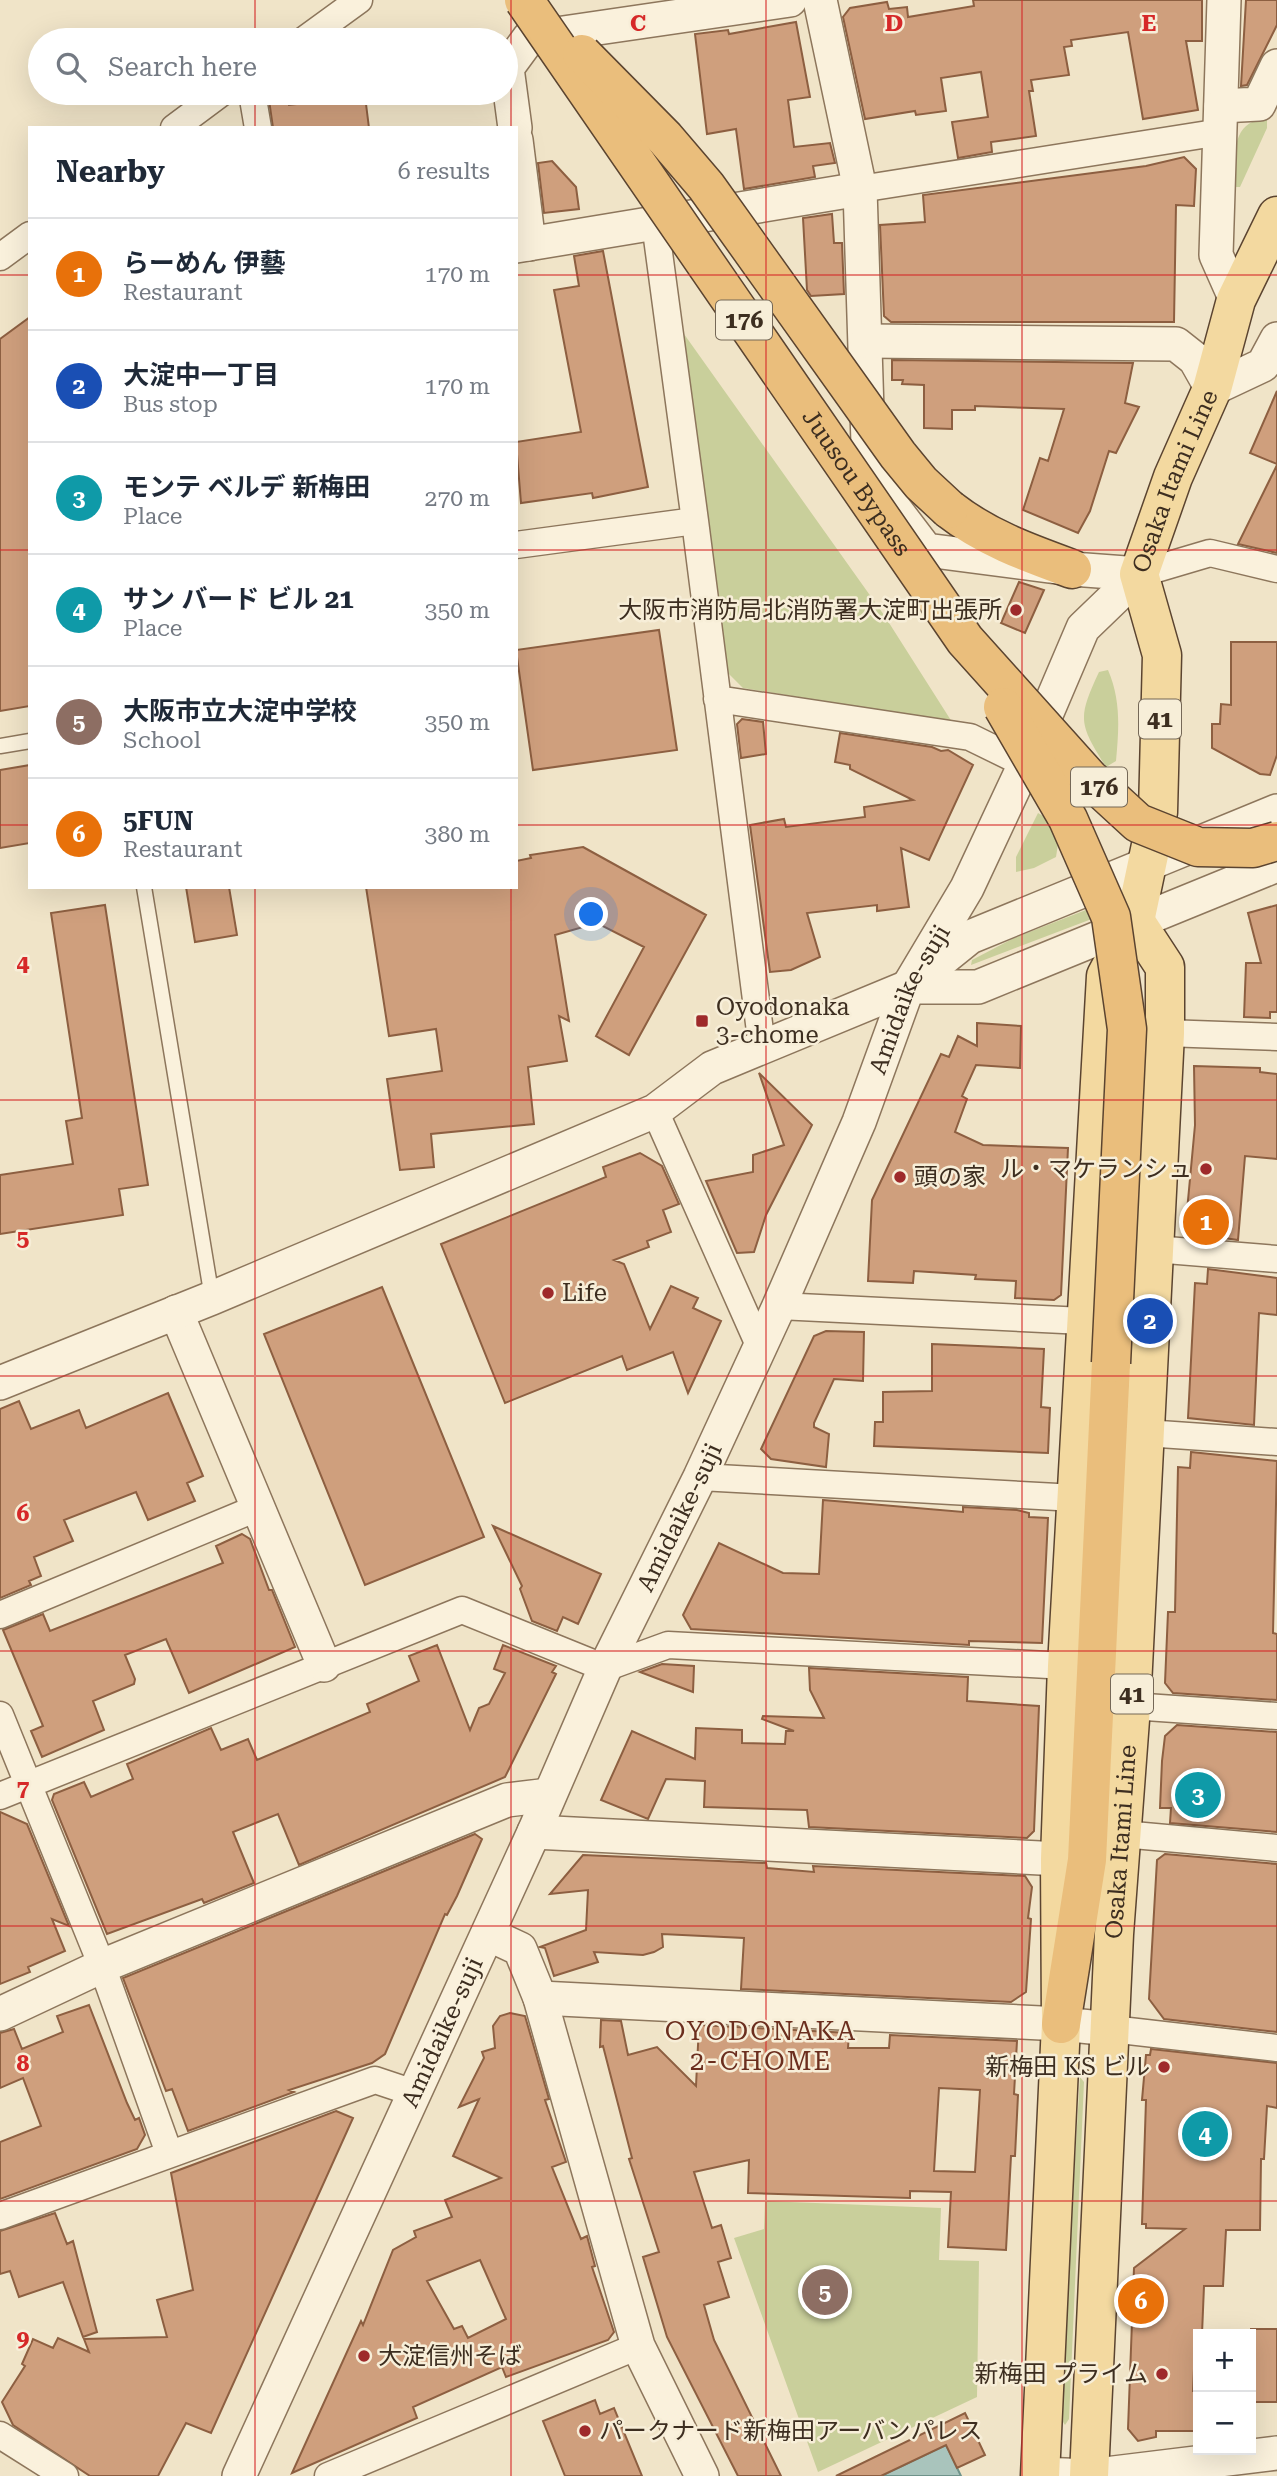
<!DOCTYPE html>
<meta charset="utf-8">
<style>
:root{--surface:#fff;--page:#f6f6f7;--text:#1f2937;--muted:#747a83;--line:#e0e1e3;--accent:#d93025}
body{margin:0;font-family:"Roboto Serif","Noto Sans JP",serif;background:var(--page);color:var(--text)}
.controls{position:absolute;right:21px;bottom:21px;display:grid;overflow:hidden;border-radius:0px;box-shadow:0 7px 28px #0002}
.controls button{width:63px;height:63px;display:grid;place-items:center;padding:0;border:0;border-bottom:2px solid var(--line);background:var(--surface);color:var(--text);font:35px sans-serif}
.you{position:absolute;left:592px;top:915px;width:24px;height:24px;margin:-18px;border:5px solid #fff;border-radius:50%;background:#1a73e8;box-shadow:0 0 0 10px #1a73e833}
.badge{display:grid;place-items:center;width:46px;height:46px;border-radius:50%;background:var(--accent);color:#fff;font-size:23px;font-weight:700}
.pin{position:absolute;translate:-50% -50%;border:4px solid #fff;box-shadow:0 2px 7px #0006}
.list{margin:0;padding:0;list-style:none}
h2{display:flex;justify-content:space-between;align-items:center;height:91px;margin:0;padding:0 28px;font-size:30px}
h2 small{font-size:23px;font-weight:400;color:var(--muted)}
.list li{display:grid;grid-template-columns:46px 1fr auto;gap:21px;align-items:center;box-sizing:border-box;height:112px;padding:0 28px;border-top:2px solid var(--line)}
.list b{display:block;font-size:26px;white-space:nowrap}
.list p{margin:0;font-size:23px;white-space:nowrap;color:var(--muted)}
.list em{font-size:23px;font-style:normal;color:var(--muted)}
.icon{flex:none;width:38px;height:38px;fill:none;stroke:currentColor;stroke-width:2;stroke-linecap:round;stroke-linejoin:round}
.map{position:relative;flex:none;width:1277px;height:2476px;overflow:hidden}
.search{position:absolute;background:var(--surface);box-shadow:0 7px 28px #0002;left:28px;top:28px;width:490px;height:77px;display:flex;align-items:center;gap:18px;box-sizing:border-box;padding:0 24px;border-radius:38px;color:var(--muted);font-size:26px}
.panel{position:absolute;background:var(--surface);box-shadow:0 7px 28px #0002;left:28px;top:126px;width:490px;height:763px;border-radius:0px}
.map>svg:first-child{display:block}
.green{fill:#c9cf9b}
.water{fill:#a9c4bc;stroke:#6f938a;stroke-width:2}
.building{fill:#cf9f7d;stroke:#8d5f41;stroke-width:2;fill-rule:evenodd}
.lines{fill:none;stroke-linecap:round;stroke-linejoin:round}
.service-casing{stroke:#8d765c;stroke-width:17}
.minor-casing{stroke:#8d765c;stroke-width:29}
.tertiary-casing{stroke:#8d765c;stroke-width:36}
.primary-casing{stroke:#5b4430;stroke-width:41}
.trunk-casing{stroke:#5b4430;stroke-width:41}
.service{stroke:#faf1dc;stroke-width:14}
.minor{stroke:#faf1dc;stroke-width:26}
.tertiary{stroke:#faf1dc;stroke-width:33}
.primary{stroke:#f3d9a0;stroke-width:38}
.trunk{stroke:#eabe7c;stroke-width:38}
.trunk-bridge-casing{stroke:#5b4430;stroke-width:41;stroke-linecap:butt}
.trunk-bridge{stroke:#eabe7c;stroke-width:38}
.grid{fill:none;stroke:#d62828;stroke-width:2;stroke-opacity:0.55}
.poi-dot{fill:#9e2a2b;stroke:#f7eed8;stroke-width:2.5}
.labels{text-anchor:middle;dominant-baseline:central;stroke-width:5;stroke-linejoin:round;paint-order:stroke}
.shield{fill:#f7eed8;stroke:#756857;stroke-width:2}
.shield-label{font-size:23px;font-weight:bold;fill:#3d2e20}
.street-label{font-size:24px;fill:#3d2e20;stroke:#f7eed8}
.poi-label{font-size:24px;fill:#3d2e20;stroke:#f7eed8;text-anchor:start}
.neighbourhood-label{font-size:26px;letter-spacing:2px;fill:#6b2e1e;stroke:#f7eed8}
.grid-label{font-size:23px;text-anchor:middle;font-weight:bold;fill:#d62828;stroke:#f7eed8;stroke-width:5;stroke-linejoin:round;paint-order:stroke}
</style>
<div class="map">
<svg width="1277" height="2476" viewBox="0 0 1277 2476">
<rect width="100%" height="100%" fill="#f0e4c8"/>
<path class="green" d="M1267 119V128L1240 187H1234C1234 160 1230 119 1267 119Z
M684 334 884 615 952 722 743 688 728 673Z
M1108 670C1121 700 1119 729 1116 761L1106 767C1079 724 1077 719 1099 672Z
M1038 813 1053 822 1058 844 1056 857 1034 868 1016 872V857Z
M1091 908 1097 917 971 965 972 960 1014 938Z
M1080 2077 1084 2082 1069 2419 1065 2425 1061 2419V2392Z
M765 2201 941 2208 939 2260 979 2261 977 2397 818 2472 734 2238 764 2229Z"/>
<path class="water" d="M946 2445 961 2476H881Z"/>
<path class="building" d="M973 0H1202V41H1186L1198 110 1143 119 1128 32 1071 40 1072 46 1064 47 1069 75 1031 80 1033 91H1029L1036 136 991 142 992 152 958 158 952 122 988 117 981 72 941 78 946 111 916 115 915 111 865 119 843 17 850 8 887 2 889 9 907 7 908 17 974 6Z
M1246 0H1277V25L1247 85 1241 86Z
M796 22 810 97 788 100 794 147 830 143 835 163 813 166 815 177 744 189 736 129 707 134 695 34 728 30 729 34Z
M268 93H286L289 105 365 96 369 128H273Z
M1184 157 1196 169 1194 206 1176 205 1174 322H891L884 316 880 225 925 222 923 195 1146 166Z
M552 161 576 187 579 209 544 213 538 163Z
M832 214 834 243H842L844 294 811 296 807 290 803 218Z
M603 251 648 487 593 498 592 493 521 503 516 442 581 432 554 290 579 286 574 256Z
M30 317V706L0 711V339Z
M892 360 1133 363 1125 403 1139 407 1116 453 1109 451 1090 511 1078 533 1023 510 1040 458 1048 461 1064 409 975 406V410H952V429L924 428V385L902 384 903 380H892Z
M1277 391V464L1250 453Z
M1277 465V553L1238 544Z
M1019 582 1044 590 1025 633 1001 623Z
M659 630 677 750 533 770 516 650Z
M1231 642H1277V755L1270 775 1260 774 1212 748V724H1220L1221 704 1231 705Z
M742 719 763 722 766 754 741 758 737 724Z
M840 733 932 747 941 751 948 750 973 765 929 860 901 848 909 907 877 911V905L807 913 820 957 791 970 770 972 750 825 784 819 786 827 865 817 864 807 913 800 850 769V765L835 762Z
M30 765V843L0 848V770Z
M583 847 706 915 629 1055 596 1036 644 947 597 923 555 935 569 1021 559 1016 567 1061 528 1067 534 1124 431 1134 434 1167 400 1170 387 1079 442 1071 436 1029 389 1036 366 887H516V861L531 858 530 855Z
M186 887H229L237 935 195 942Z
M105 905 148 1185 119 1189 123 1215 0 1234V1175L73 1164 66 1121 82 1118 51 913Z
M1277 905V1012H1270V1018L1244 1017 1246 963H1261L1248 913Z
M977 1023 1021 1026 1020 1068 976 1065 962 1096 967 1099 955 1132 983 1145 1068 1148 1061 1295 1054 1300 1015 1298 1016 1281 975 1279 976 1275 914 1271 913 1283 868 1281 872 1200 941 1054 949 1057 958 1036 977 1046Z
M1194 1066 1260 1068V1072L1277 1074V1159L1245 1156 1238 1240 1197 1234 1186 1222 1195 1125Z
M759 1073 812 1125 766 1215 754 1252 737 1253 706 1181 753 1172V1155L784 1145Z
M640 1153 662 1166 679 1204 663 1210 671 1232 647 1241 649 1247 614 1260 624 1264 650 1329 671 1286 698 1298 693 1308 721 1321 688 1393 673 1352 627 1370 622 1356 505 1403 441 1244 606 1177 603 1167Z
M1208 1269 1277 1278V1315L1259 1313 1254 1425 1188 1418 1195 1283 1207 1284Z
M382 1287 484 1537 365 1585 264 1334Z
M826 1331 864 1332 863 1381 834 1379 814 1423V1427L829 1434 826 1467 771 1459 761 1449 814 1336Z
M932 1344 1044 1349 1041 1407 1050 1408 1048 1453 874 1446 875 1422H883V1392L932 1391Z
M168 1393 203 1476 187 1483 195 1501 148 1520 136 1492 64 1520 73 1541 34 1557 41 1576 29 1581 31 1585 0 1598V1409L19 1401 31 1429 79 1410 86 1428Z
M1191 1452 1277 1461 1273 1633 1277 1634V1700L1173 1693 1165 1683 1168 1612H1175L1178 1467 1190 1468Z
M823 1500 963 1512V1507L1017 1510 1029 1513V1517L1048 1518 1042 1643 969 1641V1645L691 1629 683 1615 719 1543 783 1573 819 1574Z
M493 1526 601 1574 578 1624 563 1617 557 1631 532 1621 520 1589 522 1586Z
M242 1534 250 1539 269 1590H272L295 1647 189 1693 166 1639 125 1655 135 1679 134 1684 93 1701 104 1730 42 1757 31 1731 43 1726 3 1630 43 1614 50 1631 223 1563 216 1546Z
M437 1645 470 1730 479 1708 489 1704 505 1673 494 1669 503 1645 556 1666 552 1672 556 1674 505 1777 299 1865 278 1814 233 1832 254 1883 204 1903 202 1899 107 1934 52 1800 54 1794 84 1782 91 1797 133 1779 127 1764 211 1728 221 1750 248 1739 257 1760 370 1712 367 1704 419 1681 409 1656Z
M662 1664 694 1666 693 1692 640 1672Z
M809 1668 968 1677 967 1701 1039 1706 1034 1831 1027 1838 809 1827 807 1810 704 1807 705 1781 666 1779 648 1819 601 1800 632 1731 695 1759 696 1728 742 1730V1743L785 1744 786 1731H794L762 1719 763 1716 824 1718 810 1690Z
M1177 1725 1277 1732V1832L1170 1823 1171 1808H1160L1162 1761 1165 1736Z
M0 1812 27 1824 69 1926 52 1919 65 1951 28 1967 30 1972 0 1984Z
M475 1834 482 1839 457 1896 447 1915 445 1914 385 2054 372 2063 289 2090 294 2092 188 2131 172 2089 166 2091 123 1978Z
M1165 1854 1277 1864V2032L1164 2019 1149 1999 1157 1860Z
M583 1855 766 1863 767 1868 814 1872 813 1866 1025 1876 1032 1887 1028 1918 1031 1919 1026 1992 1011 2002 741 1989 744 1938 662 1934 663 1947 654 1952 643 1955 594 1952 598 1962 554 1976 545 1948 540 1947 586 1930 588 1890 550 1894Z
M89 2005 127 2103 135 2120 139 2118 145 2135 137 2149 0 2199V2142L41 2126 23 2078 0 2088V2033L14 2029 22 2049 63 2032 57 2016Z
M510 2013 525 2016 549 2099 545 2100 566 2162 552 2167 581 2239 587 2236 595 2266 592 2267 614 2332 608 2340 506 2377 502 2367 413 2407 417 2418 292 2473 361 2321 363 2325 393 2250 416 2237 414 2231 452 2217 445 2200 501 2178 453 2156 479 2099 459 2107 484 2058 482 2052 495 2048 493 2026 500 2016ZM480 2260 506 2319 468 2338 462 2326 454 2329 427 2281Z
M601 2020 621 2021 628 2055 657 2047 696 2086 699 2025 849 2033 848 2048H889L890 2035 1017 2041 1014 2094 1018 2095 1015 2156H1011L1006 2250 948 2247 951 2192 910 2191V2198L748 2193 749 2160 694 2172 712 2228 721 2225 731 2258 718 2262 729 2297 704 2305 714 2340 781 2476H738L667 2337 643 2257 659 2252 629 2159 632 2158 603 2046 600 2047ZM939 2088 980 2090 975 2172 934 2171Z
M1151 2049 1277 2063V2108L1267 2106 1264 2159H1261L1260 2230H1226L1223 2286H1204L1202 2334H1198V2347H1195L1193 2391H1198V2431H1156V2437L1138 2441 1128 2429 1134 2268 1185 2229 1146 2228V2224H1142L1146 2100H1142L1146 2055H1150Z
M336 2111 353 2118 211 2433 186 2423 158 2476H90L13 2425 2 2402 25 2366 22 2364 33 2339 53 2348 58 2338 89 2352 84 2339 167 2337 157 2300 193 2290 171 2173Z
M55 2213 67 2244 73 2241 97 2332 83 2337 63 2282 19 2297 10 2271 0 2274V2231Z
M1251 2329H1277V2402H1251Z
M595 2400 600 2414 614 2408 642 2476H565L543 2421Z
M965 2413 985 2455 957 2468 946 2445 881 2476H836Z"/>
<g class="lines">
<g class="service-casing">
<path id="service" d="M0 746 30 741
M144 887 212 1298"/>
</g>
<g class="minor-casing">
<path id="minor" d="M304 40 359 0
M252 93 258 128
M174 128 221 93
M860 189 1221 132
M655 223 695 521
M0 257 30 235
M516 545 695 521 762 1047
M1139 574 1210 553 1277 569
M717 699 970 737 1025 764
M1165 1033 1277 1037
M655 1111 759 1345
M1154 1249 1277 1259
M779 1306 1084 1321
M1145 1433 1277 1442
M700 1477 1076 1498
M0 1615 257 1508
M1131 1706 1277 1716
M0 1715 102 1966 169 2153
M0 1796 462 1610 605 1668 668 1645 1067 1666
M1122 1834 1277 1848
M1111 2029 1277 2048
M0 2216 375 2080 414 2093
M0 2435 65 2476
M328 2476 638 2346"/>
</g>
<g class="tertiary-casing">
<g id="tertiary">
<path d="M820 0 860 189 869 475 926 550 1072 569 1139 574"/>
<path d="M1224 0 1216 255 1236 300"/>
<path d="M1221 106 1259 104 1277 66"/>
<path d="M515 128 507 68 529 38 790 0"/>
<path d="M516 140 529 244"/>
<path d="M516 246 860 189"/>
<path d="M867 341 1176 344 1195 359 1212 389 1263 365 1277 339"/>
<path d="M908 987H978L1277 865"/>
<path d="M176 1312 324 1665"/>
<path d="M0 1383 212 1298 655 1111 712 1068 908 987 970 937 1277 811"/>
<path d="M534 1832 1060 1859"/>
<path d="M488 1934 520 1949 540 1998 638 2346 702 2476"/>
<path d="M540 1998 1061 2024 1111 2029"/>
<path d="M0 2014 102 1966 507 1800 549 1795"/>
<path d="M1040 2474 1089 2476 1277 2453"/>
<path id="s1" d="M239 2476 534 1832 605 1668 700 1477 779 1306 859 1122 908 987 967 888 1025 764 1083 628 1139 574"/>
</g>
</g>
<g class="primary-casing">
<g id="primary">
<path id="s2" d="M1040 2476 1061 2024 1060 1859 1067 1666 1106 976 1135 921 1158 812 1162 655 1139 574 1173 477 1212 389 1236 300 1277 216"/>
<path id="s3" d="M1089 2476 1114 1934 1131 1706 1165 1033V967L1135 921"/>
</g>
</g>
<g class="trunk-casing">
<path id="trunk" d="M949 509C986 538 1028 553 1072 569
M1061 2024 1087 1860 1111 1363"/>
</g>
<use href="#service" class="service"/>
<use href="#minor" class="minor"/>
<use href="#tertiary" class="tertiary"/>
<use href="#primary" class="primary"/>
<use href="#trunk" class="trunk"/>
<g class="trunk-bridge-casing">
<g id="trunk-bridge">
<path id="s4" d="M524 0 965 640 1089 778 1138 823 1198 847 1253 848 1277 841"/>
<path d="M582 54 665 138 706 186 898 455 921 483 949 509"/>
<path d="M1003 707 1068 819 1111 917 1127 1029 1111 1363"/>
</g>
</g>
<use href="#trunk-bridge" class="trunk-bridge"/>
</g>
<path class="grid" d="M255 0V40M511 0V128M766 0V2476M1022 0V2476M255 93V128M0 275H30M516 275H1277M0 550H30M516 550H1277M0 825H30M516 825H1277M255 887V2476M511 887V2476M0 1100H1277M0 1376H1277M0 1651H1277M0 1926H1277M0 2201H1277"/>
<g class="poi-dot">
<circle cx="1016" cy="610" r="7"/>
<rect x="695" y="1014" width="14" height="14" rx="3.5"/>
<circle cx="1206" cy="1169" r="7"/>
<circle cx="900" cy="1177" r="7"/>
<circle cx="548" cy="1293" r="7"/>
<circle cx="1164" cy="2067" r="7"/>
<circle cx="364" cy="2356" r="7"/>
<circle cx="1162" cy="2374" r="7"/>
<circle cx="585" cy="2431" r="7"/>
</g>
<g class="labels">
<g class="shield">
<rect x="716" y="300.5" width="56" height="39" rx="5"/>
<rect x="1139" y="699.5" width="42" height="39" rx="5"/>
<rect x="1071" y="767.5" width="56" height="39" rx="5"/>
<rect x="1111" y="1674.5" width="42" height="39" rx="5"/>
</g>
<g class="shield-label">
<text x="744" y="320">176</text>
<text x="1160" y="719">41</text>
<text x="1099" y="787">176</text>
<text x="1132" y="1694">41</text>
</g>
<g class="street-label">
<text stroke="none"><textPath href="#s2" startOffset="2016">Osaka Itami Line</textPath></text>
<text stroke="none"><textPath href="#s4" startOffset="586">Juusou Bypass</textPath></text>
<text stroke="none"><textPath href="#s1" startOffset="1622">Amidaike-suji</textPath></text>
<text stroke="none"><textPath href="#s1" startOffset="1055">Amidaike-suji</textPath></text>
<text stroke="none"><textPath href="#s3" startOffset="635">Osaka Itami Line</textPath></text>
<text stroke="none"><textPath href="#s1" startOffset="488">Amidaike-suji</textPath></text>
</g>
<g class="poi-label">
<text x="1002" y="610" text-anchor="end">大阪市消防局北消防署大淀町出張所</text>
<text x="716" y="1007">Oyodonaka<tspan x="716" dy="28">3-chome</tspan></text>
<text x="1192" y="1169" text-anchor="end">ル・マケランシュ</text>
<text x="914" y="1177">頭の家</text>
<text x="562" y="1293">Life</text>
<text x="1150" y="2067" text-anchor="end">新梅田 KS ビル</text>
<text x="378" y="2356">大淀信州そば</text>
<text x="1148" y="2374" text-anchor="end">新梅田 プライム</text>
<text x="599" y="2431">パークナード新梅田アーバンパレス</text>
</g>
<g class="neighbourhood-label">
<text x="761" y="2031">OYODONAKA<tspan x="761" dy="30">2-CHOME</tspan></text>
</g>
</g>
<g class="grid-label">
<text x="638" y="31">C</text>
<text x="894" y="31">D</text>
<text x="1149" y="31">E</text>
<text x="23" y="971">4</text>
<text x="23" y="1246">5</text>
<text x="23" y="1521">6</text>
<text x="23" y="1796">7</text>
<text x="23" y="2071">8</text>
<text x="23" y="2346">9</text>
</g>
</svg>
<div class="controls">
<button>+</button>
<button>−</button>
</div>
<div class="you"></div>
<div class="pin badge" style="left:1206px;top:1222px;background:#e8710a">1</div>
<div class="pin badge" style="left:1150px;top:1321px;background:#1a4fb4">2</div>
<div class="pin badge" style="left:1198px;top:1795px;background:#0f9aa8">3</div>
<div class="pin badge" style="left:1205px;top:2134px;background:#0f9aa8">4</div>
<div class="pin badge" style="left:825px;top:2292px;background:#8d6e63">5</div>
<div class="pin badge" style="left:1141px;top:2301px;background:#e8710a">6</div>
<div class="search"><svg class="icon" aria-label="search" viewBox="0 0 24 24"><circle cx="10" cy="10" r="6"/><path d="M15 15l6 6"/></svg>Search here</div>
<section class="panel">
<h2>Nearby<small>6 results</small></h2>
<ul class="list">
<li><span class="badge" style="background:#e8710a">1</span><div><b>らーめん 伊藝</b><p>Restaurant</p></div><em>170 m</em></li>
<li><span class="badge" style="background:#1a4fb4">2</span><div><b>大淀中一丁目</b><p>Bus stop</p></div><em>170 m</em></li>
<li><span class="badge" style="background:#0f9aa8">3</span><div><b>モンテ ベルデ 新梅田</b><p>Place</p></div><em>270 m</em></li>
<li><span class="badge" style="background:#0f9aa8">4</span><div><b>サン バード ビル 21</b><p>Place</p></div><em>350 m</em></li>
<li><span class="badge" style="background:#8d6e63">5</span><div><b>大阪市立大淀中学校</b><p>School</p></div><em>350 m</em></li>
<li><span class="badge" style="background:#e8710a">6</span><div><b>5FUN</b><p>Restaurant</p></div><em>380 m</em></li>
</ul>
</section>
</div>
